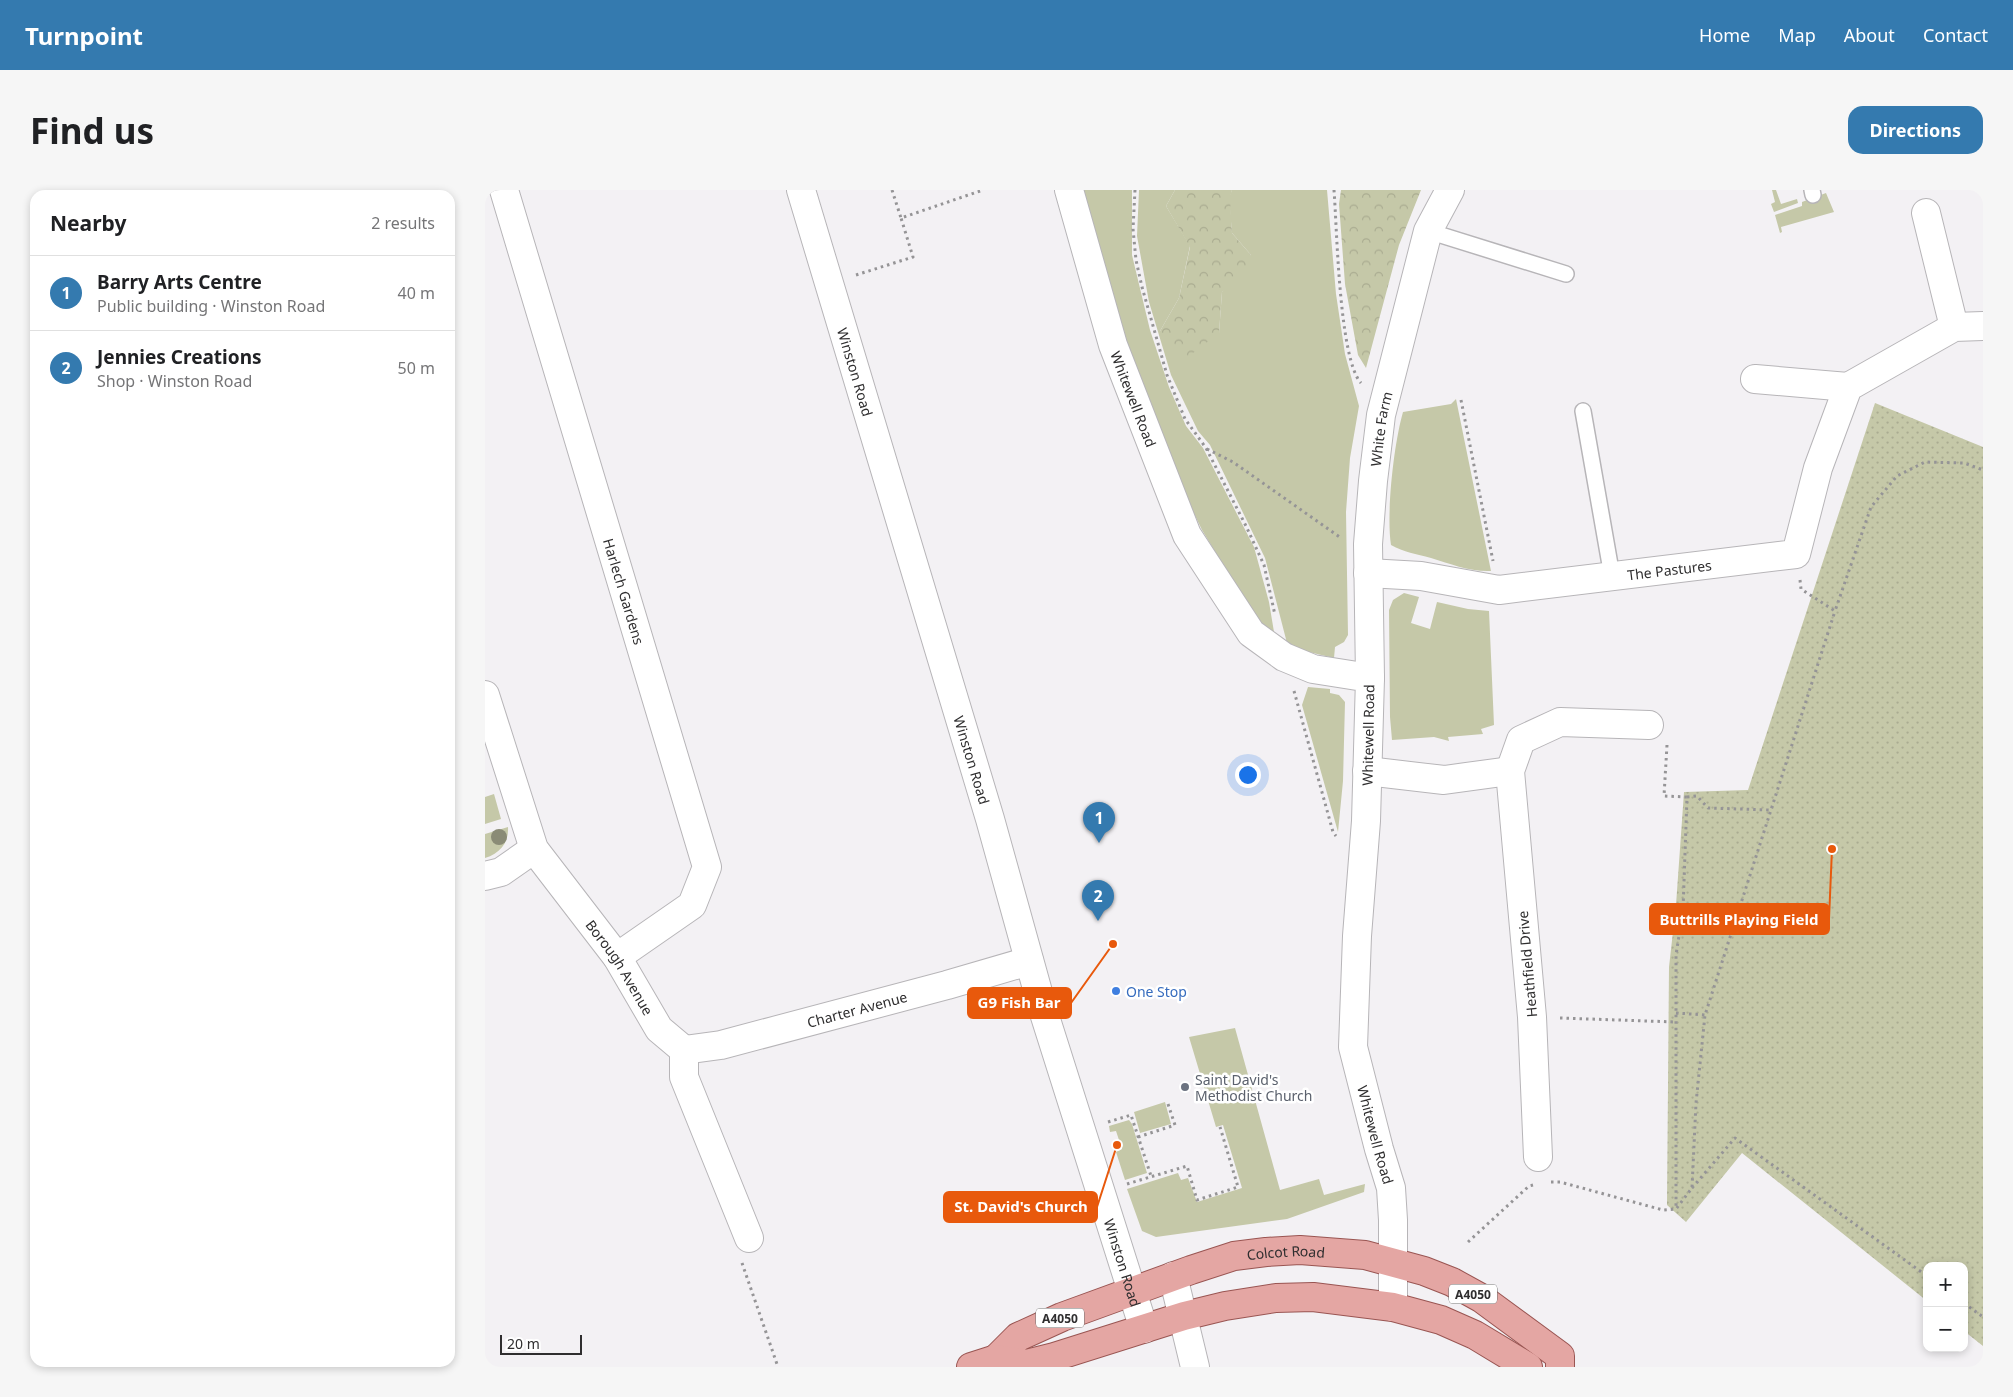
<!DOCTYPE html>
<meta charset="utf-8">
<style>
:root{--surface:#fff;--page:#f6f6f6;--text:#202124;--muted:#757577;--line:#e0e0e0;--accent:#347aaf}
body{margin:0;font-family:"Noto Sans",sans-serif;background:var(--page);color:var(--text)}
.controls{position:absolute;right:15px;bottom:15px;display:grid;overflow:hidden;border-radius:10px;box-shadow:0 2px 8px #0003}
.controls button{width:45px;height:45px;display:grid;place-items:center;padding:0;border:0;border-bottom:1px solid var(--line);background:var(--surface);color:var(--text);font:25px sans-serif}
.scale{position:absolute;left:15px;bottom:12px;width:82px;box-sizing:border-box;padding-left:5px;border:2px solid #2f2e2f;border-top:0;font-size:14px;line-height:18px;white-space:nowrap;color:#2f2e2f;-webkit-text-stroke:4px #fff;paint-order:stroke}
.you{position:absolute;left:762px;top:584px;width:18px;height:18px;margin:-12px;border:4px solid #fff;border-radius:50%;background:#1a73e8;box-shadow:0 0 0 8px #1a73e833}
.badge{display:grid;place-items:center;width:32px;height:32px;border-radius:50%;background:var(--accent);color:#fff;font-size:16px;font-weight:700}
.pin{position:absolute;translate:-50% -41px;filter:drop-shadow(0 1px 2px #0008)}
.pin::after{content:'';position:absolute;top:26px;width:18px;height:15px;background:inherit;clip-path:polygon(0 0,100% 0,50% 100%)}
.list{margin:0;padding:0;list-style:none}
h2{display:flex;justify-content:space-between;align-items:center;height:65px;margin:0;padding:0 20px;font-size:21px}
h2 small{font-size:16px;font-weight:400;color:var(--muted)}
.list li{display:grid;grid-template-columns:32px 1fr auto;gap:15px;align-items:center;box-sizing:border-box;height:75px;padding:0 20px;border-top:1px solid var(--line)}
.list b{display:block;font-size:19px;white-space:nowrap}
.list p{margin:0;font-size:16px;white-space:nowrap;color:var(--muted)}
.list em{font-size:16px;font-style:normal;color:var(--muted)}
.map{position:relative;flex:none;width:1498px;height:1177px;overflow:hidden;border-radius:15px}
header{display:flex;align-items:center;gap:30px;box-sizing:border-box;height:70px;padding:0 25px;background:var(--accent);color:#fff}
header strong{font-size:24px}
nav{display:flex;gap:28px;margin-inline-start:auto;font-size:18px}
.intro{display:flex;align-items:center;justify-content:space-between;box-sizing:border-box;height:120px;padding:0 30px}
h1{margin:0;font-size:35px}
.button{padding:12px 22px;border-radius:15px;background:var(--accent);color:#fff;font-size:18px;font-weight:700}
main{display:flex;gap:30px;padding:0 30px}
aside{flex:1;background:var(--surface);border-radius:15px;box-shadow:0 2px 8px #0003}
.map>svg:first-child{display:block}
.green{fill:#c5c8a8}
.forest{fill:url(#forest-crowns)}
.park{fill:url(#park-dots)}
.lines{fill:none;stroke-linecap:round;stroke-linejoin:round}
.lane-casing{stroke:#b7b5b8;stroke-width:18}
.street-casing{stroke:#b7b5b8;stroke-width:30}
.primary-casing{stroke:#995552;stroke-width:30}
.path{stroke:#959496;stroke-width:3;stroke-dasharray:2.5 4;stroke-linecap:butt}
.lane{stroke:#fff;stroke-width:15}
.street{stroke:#fff;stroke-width:28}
.primary{stroke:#e4a6a3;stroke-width:28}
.tree{fill:#8a8b76}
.shop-dot{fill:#3f7fe0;stroke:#fff;stroke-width:2}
.worship-dot{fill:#6b7280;stroke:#fff;stroke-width:2}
.labels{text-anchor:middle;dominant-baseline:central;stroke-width:5;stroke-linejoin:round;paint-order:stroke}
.shield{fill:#fff;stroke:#6d6d6d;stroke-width:1}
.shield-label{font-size:12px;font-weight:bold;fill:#2f2e2f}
.street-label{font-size:14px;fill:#2f2e2f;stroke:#fff}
.shop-label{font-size:14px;fill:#366cbe;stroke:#fff;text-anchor:start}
.worship-label{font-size:14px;fill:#5b616d;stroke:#fff;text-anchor:start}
.leader{fill:none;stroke:#e8590c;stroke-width:2}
.callout-dot{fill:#e8590c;stroke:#fff;stroke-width:2}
.callout{fill:#e8590c;stroke:#e8590c;stroke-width:2}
.callout-label{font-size:15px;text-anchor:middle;font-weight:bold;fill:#fff}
</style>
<header>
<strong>Turnpoint</strong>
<nav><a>Home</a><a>Map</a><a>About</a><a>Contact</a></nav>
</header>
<div class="intro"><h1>Find us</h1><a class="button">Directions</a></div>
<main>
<aside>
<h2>Nearby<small>2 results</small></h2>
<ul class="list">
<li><span class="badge">1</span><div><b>Barry Arts Centre</b><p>Public building · Winston Road</p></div><em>40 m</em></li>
<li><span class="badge">2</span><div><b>Jennies Creations</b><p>Shop · Winston Road</p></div><em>50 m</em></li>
</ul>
</aside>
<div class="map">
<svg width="1498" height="1177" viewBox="0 0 1498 1177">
<defs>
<pattern id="forest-crowns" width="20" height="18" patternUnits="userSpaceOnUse" patternTransform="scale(1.25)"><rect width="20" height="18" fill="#c5c8a8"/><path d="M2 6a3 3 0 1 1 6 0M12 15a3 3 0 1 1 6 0" fill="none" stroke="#aaac91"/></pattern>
<pattern id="park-dots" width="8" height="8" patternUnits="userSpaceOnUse" patternTransform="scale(1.25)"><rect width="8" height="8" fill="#c5c8a8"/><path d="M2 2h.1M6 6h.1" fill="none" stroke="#aaac91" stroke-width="1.8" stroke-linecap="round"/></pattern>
</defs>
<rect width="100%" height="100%" fill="#f3f1f4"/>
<path class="green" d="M596 0H647V65L665 140 684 197 701 236 718 258 769 357 784 412 790 448 778 436 758 408 717 340 683 270 656 198Z
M654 0H690L681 16 705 56 694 108 675 141 734 143 737 102 766 65 747 43 744 8 747 0H842L851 104 860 164 874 216 865 268 861 322 863 445 859 452 850 457 849 468 803 457 780 368 725 255 713 241 686 185 664 112 652 46Z
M1287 0H1291L1296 14 1312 9 1313 13 1289 22 1286 14 1290 12Z
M1341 3 1349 22 1296 37 1297 42 1295 43 1290 25 1317 16V12Z
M971 209 1006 381C985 382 966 374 946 368 931 364 919 362 906 355 901 323 909 253 918 222L966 214Z
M919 403 934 407 926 433 945 439 952 412 983 419 1004 421 1009 535 996 539 998 544 963 547 964 551 949 547 907 550 905 527 904 420 908 410Z
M823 497 845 499V503L854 505 860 512 858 591 853 642 817 515Z
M9 604 16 629 0 634V607Z
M23 637C24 653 15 663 0 668V644Z
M750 838 795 1000 834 989 839 1005 880 994 879 1002 802 1029 671 1047 657 1041 642 999 693 983 696 990 703 988 712 1012 757 998 738 935 731 937 704 847Z
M680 912 686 934 655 943 649 922Z
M644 930 647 934 662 983 640 990 631 962 637 959 631 941 625 942 624 936Z"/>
<path class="forest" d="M690 0H747L745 8 747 43 766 65 763 85 737 102 734 143 703 167 675 141 694 108 705 57 681 16Z
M856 0H936L914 55 881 178 873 165 860 94 854 14Z"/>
<path class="park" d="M1390 213 1498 257V1156L1479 1141V1076H1442V1111L1257 963 1201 1032 1182 1015 1184 777 1191 715 1199 602 1263 600Z"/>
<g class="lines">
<g class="lane-casing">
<path id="lane" d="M1327 0 1328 5
M943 41 1081 84
M1098 221 1127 386"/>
</g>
<g class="street-casing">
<g id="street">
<path id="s1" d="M19 0 222 677 207 715 132 767"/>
<path id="s2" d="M316 0 505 629 558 820 659 1139"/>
<path id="s3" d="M584 0 628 155 702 345 766 443 799 467 828 479 885 488 881 631 872 746 868 857 894 959 906 998 908 1030V1117"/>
<path d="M1441 23 1469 137"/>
<path d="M1270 189 1363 197"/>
<path id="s4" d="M883 383 936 386 1014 400 1311 364 1333 278 1363 197 1469 137 1498 136"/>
<path id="s5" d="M885 488 883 354 888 291 896 225 943 41 965 0"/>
<path id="s6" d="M0 505 49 659 132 767 174 839 199 860V887L264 1048"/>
<path d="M882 581 959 590 1025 581"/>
<path d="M0 686 16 682 49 659"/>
<path id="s7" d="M199 860 236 855 462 795 544 771"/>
<path d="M1053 967 1047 827 1025 581 1036 550 1075 532 1164 535"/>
<path d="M688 1086 710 1177"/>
</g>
</g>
<g class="primary-casing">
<g id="primary">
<path id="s8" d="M511 1169 533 1147 577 1127 706 1080 749 1066 781 1062 815 1060 880 1065 939 1081 967 1092 996 1108 1075 1166V1177"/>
<path d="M486 1177 511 1169 541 1174 569 1167 699 1126 740 1116 791 1108 828 1107 908 1117 956 1130 990 1145 1043 1177"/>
</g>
</g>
<path class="path" d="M407 0 416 28 498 0
M650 0 648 39 651 70 657 97 682 185 700 229 721 258 761 336 779 375 790 425
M849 0C852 38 854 169 876 193
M371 85 428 67 416 28
M976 210 1008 371
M722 259 748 272 856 348
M1315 390 1316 399 1350 421 1386 317 1412 286 1440 272 1479 273 1498 280
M809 501 848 642 851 646
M1182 555 1179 606 1202 607 1198 720 1191 765V1018
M1202 607 1212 606 1223 618 1285 620
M1191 823 1220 825
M1075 828 1191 832
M623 932 646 925 666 986
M653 947 690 935 682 911
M1066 992H1075L1178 1020 1191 1019 1207 998 1211 913 1220 825 1350 421
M642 994 702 976 712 1010 753 997 735 937
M1207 998 1250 948 1442 1086
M983 1052 1044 996 1048 995
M257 1073 293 1177
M1479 1113 1498 1127"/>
<use href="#lane" class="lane"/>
<use href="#street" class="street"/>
<use href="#primary" class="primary"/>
</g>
<circle class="tree" cx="14" cy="647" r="8"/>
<circle class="shop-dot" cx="631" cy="801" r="5"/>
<circle class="worship-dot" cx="700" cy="897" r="5"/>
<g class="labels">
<g class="shield">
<rect x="964" y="1094.5" width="48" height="19" rx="4"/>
<rect x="551" y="1118.5" width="48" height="19" rx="4"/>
</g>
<g class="shield-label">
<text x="988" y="1104">A4050</text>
<text x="575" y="1128">A4050</text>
</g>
<g class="street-label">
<text stroke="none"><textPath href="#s2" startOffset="190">Winston Road</textPath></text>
<text stroke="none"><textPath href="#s3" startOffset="219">Whitewell Road</textPath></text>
<text stroke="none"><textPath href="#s5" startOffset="250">White Farm</textPath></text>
<text stroke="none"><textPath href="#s4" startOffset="304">The Pastures</textPath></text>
<text stroke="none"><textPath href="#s1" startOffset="419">Harlech Gardens</textPath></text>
<text transform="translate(883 545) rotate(-89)">Whitewell Road</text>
<text stroke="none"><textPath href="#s2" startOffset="595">Winston Road</textPath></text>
<text transform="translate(1042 774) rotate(-95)">Heathfield Drive</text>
<text stroke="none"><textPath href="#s6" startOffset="308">Borough Avenue</textPath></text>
<text stroke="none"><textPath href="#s7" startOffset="178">Charter Avenue</textPath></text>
<text stroke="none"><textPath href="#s3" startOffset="1072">Whitewell Road</textPath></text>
<text stroke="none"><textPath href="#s8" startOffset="314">Colcot Road</textPath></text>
<text stroke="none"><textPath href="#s2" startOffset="1120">Winston Road</textPath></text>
</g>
<g class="shop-label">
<text x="641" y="801">One Stop</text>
</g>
<g class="worship-label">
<text x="710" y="889">Saint David's<tspan x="710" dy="16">Methodist Church</tspan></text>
</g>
</g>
<path class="leader" d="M1347 659L1344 729M628 754L586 813M632 955L612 1017"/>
<g class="callout-dot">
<circle cx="1347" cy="659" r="5"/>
<circle cx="628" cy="754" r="5"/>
<circle cx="632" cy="955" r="5"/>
</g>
<g class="callout">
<rect x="1165" y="714" width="179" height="30" rx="5"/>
<rect x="483" y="798" width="103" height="30" rx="5"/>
<rect x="459" y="1002" width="153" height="30" rx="5"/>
</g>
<g class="callout-label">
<text x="1254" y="735">Buttrills Playing Field</text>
<text x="534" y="818">G9 Fish Bar</text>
<text x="536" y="1022">St. David's Church</text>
</g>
</svg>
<div class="controls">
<button>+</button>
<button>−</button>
</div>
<div class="scale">20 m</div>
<div class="you"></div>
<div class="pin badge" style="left:614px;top:653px">1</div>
<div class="pin badge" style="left:613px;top:731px">2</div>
</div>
</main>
